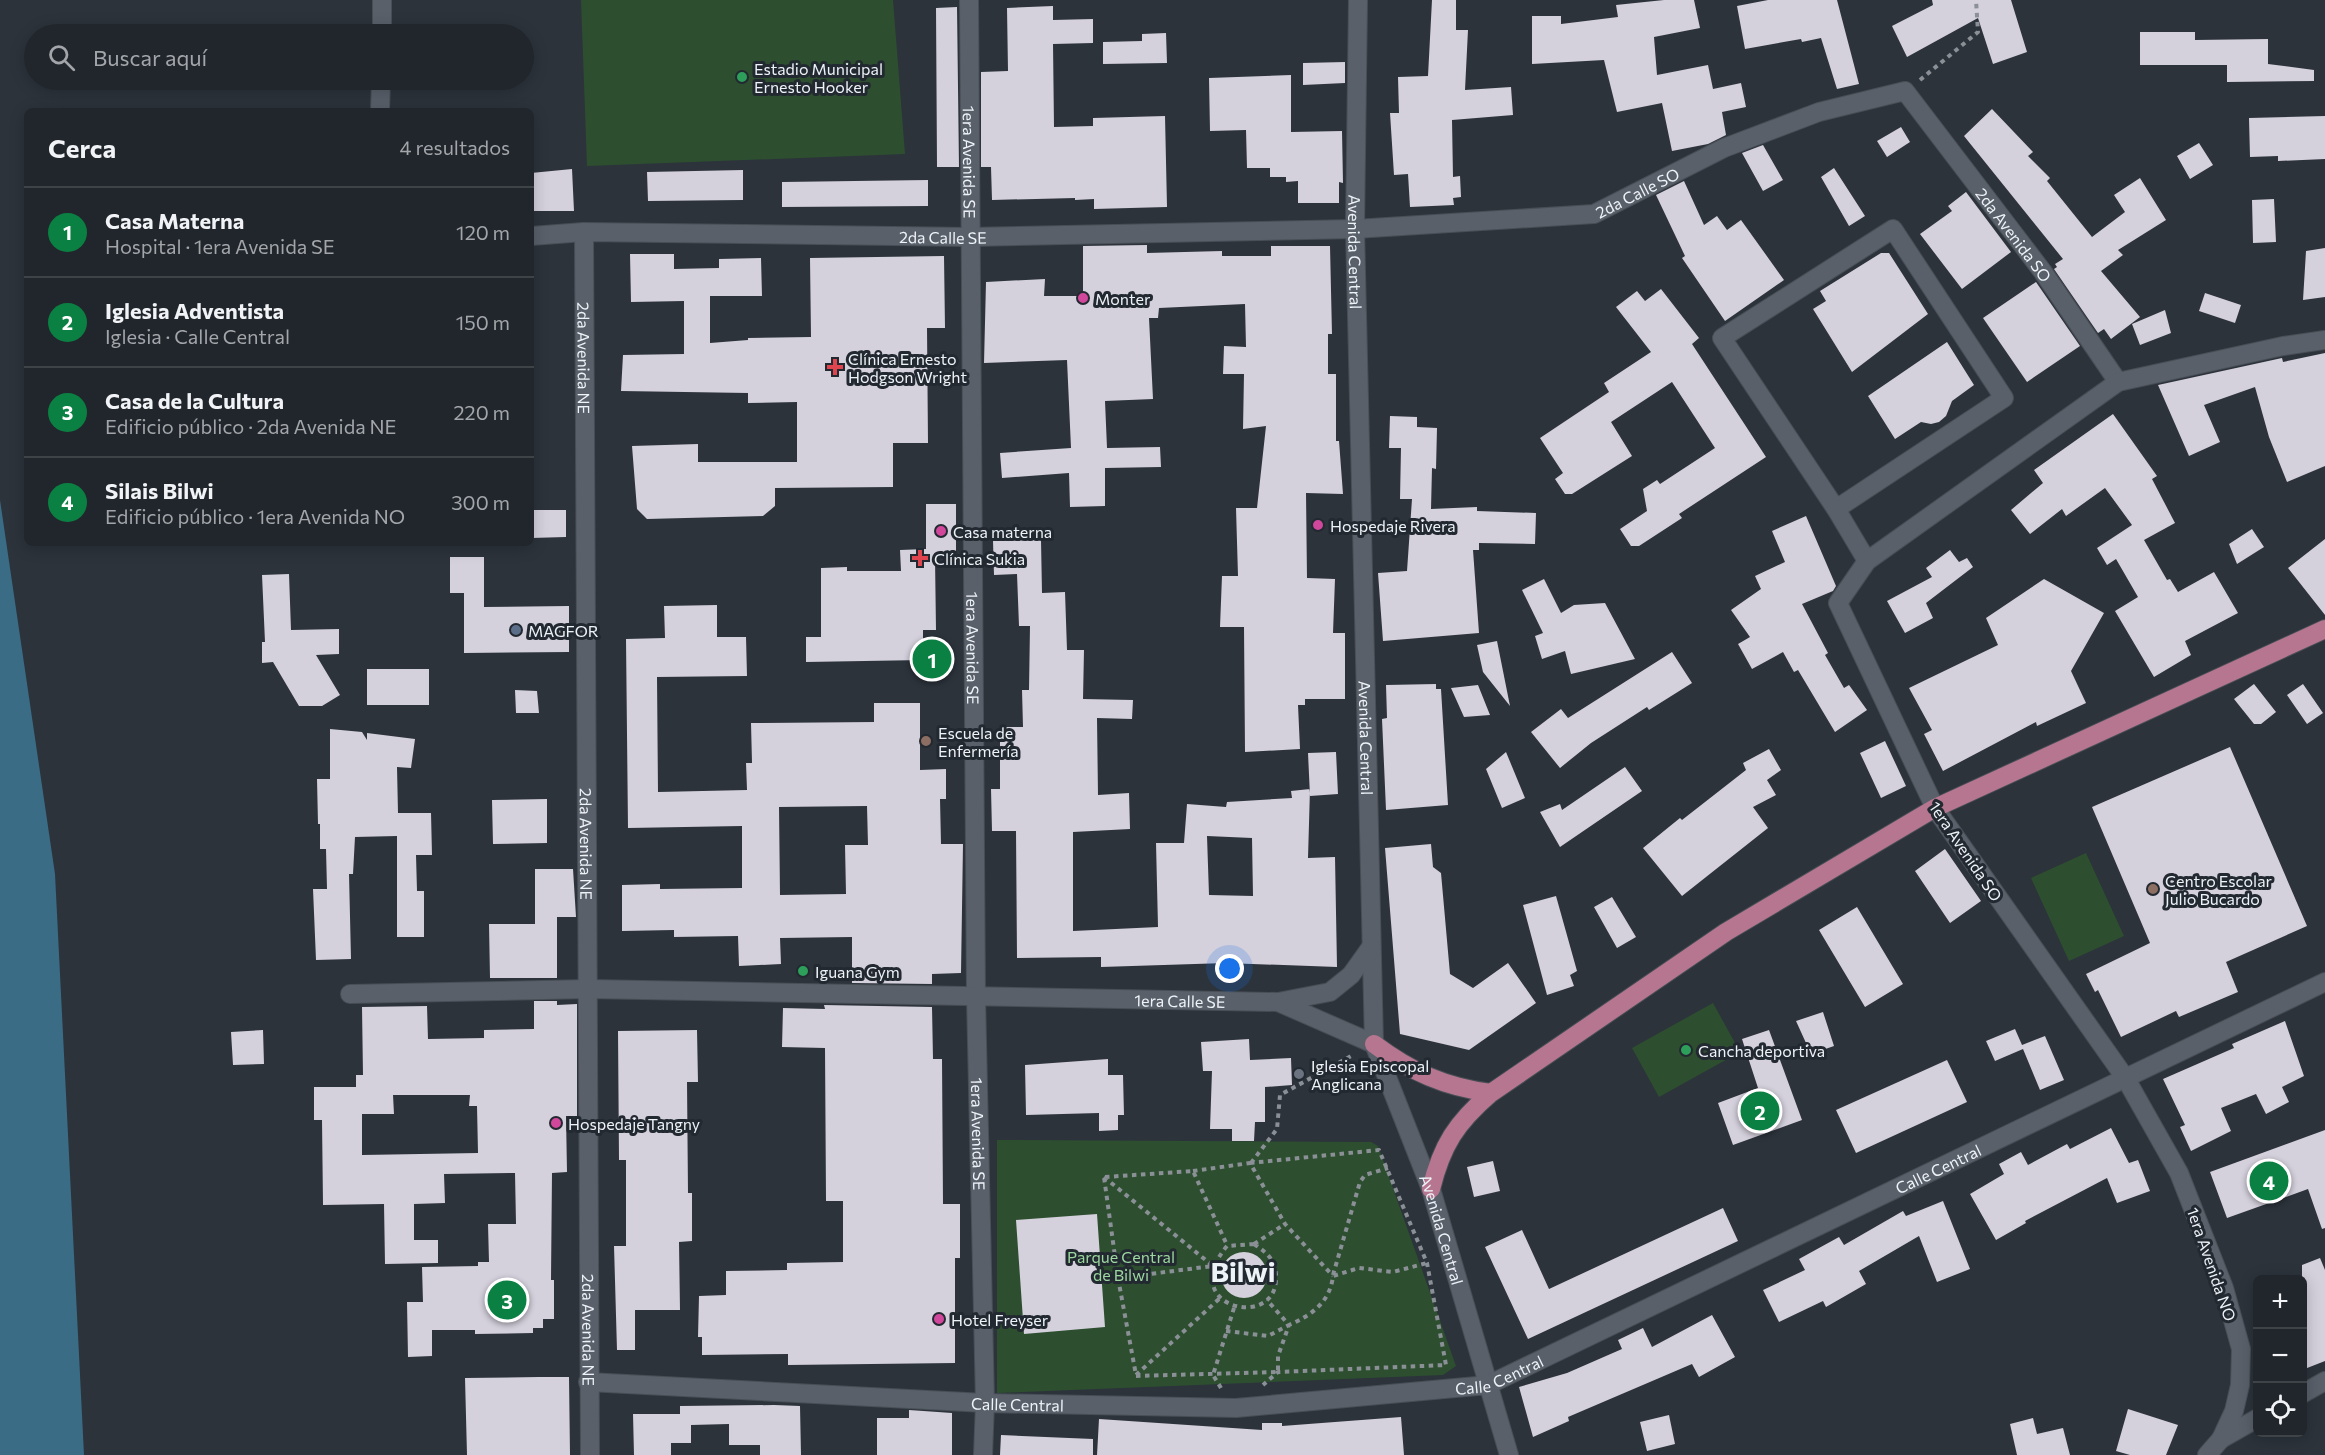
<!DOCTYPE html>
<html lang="es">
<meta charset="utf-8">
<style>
:root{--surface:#21262c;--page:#292e34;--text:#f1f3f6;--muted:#a2a5a9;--line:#3e4348;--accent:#0b8043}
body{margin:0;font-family:Commissioner,sans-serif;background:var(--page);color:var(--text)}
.controls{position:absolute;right:18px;bottom:18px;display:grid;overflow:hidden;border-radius:9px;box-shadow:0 3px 15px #0003}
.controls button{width:54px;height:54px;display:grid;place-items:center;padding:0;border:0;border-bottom:2px solid var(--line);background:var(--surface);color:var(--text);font:30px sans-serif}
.you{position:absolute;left:1230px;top:969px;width:21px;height:21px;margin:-15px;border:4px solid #fff;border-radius:50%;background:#1a73e8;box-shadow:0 0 0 9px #1a73e833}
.badge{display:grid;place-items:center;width:39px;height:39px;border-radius:50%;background:var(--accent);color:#fff;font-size:20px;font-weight:700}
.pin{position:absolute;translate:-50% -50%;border:3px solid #fff;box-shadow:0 2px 6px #0006}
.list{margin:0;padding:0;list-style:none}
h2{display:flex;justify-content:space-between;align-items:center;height:78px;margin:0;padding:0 24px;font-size:26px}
h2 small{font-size:20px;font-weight:400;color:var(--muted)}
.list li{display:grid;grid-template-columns:39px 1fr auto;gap:18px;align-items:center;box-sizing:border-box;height:90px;padding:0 24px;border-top:2px solid var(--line)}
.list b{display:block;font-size:22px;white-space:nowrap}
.list p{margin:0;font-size:20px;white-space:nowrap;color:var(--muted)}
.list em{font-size:20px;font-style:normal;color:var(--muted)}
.icon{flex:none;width:33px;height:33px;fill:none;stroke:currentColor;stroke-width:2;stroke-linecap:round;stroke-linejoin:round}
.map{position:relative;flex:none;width:2325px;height:1455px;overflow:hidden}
.search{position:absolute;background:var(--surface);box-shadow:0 3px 15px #0003;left:24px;top:24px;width:510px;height:66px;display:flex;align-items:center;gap:15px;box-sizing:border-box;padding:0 21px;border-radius:33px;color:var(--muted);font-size:22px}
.panel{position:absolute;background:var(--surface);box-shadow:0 3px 15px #0003;left:24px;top:108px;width:510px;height:438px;border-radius:9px}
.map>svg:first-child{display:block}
.green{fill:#2d4f30}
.water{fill:#3a6c86}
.building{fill:#d4d0dc;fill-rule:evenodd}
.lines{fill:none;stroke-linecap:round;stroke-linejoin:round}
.minor-casing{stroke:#484e55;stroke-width:20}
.major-casing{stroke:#484e55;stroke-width:20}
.path{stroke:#8a9096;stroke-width:4;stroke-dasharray:4.5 4.5;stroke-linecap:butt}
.minor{stroke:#59606a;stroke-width:18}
.major{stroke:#b67690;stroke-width:18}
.leisure-dot{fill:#2e9e5b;stroke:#222931;stroke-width:2}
.hotel-dot{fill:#d1479c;stroke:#222931;stroke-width:2}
.health-dot{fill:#e0444e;stroke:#222931;stroke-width:2}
.service-dot{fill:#5c6f8a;stroke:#222931;stroke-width:2}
.education-dot{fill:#8d6e63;stroke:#222931;stroke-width:2}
.worship-dot{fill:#6b7280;stroke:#222931;stroke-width:2}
.labels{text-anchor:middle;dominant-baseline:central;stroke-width:6;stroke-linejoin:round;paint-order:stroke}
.poi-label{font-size:16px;fill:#eef3f8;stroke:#222931;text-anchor:start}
.street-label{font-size:16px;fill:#eef3f8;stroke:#222931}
.park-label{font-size:16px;fill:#9cd79f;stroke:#222931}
.town-label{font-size:28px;font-weight:bold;fill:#eef3f8;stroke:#222931}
</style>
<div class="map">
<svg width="2325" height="1455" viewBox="0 0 2325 1455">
<rect width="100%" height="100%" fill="#2c333b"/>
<path class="green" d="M581 0H893L905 154 587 166Z
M2086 853 2124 936 2069 961 2031 878Z
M1713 1003 1740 1052 1659 1097 1632 1048Z
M997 1140 1371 1142 1378 1146 1456 1366 1443 1375 997 1393Z"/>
<path class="water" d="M0 500 55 874 84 1455H0Z"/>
<path class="building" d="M1432 0H1456V30H1468L1465 90 1511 87 1513 115 1452 120 1453 177 1460 176 1461 197 1453 198 1454 205 1410 207 1408 174 1394 175 1390 113H1399L1398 77 1428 76Z
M1664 0H1694L1700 28 1654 37 1657 75 1708 65 1713 89 1741 83 1746 107 1722 112 1726 135 1708 144 1672 151 1662 103 1617 112 1604 60 1532 64V16H1561V24L1618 17 1616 5Z
M1768 0H1837L1859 84 1837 89 1821 38 1802 42 1801 39 1745 49 1737 6Z
M1932 0H2011L2027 52 1993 64 1978 18 1907 57 1892 26 1933 5Z
M1053 6V20L1093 19V43L1053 44 1054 127 1093 126V118L1165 116 1167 207 1094 209V199L1075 200V198L992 200 991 167H981V72L1008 71 1007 8Z
M957 7 959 167H937L936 8Z
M2140 32H2195V40L2268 39V64L2314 70V81L2227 82V65H2140Z
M1166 33 1167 63 1103 64V42L1142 41V34Z
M1345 62V83L1303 85V63Z
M1291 75V132L1342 131 1343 183 1339 182V203H1298V181L1286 182V177H1270V168H1247L1246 130 1210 131 1209 78Z
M1992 109 2033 152 2028 156 2050 178 2047 181 2092 237 2125 212 2114 195 2140 178 2166 220 2118 250 2123 255 2101 271 2140 317 2111 339 2104 329 2098 333 2054 269 2057 267 2055 264 2063 259 1964 136Z
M2325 116V159L2278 161V156L2250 157 2249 118Z
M1901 127 1910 142 1887 157 1877 141Z
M2199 143 2213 165 2190 179 2177 156Z
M1763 145 1783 180 1763 191 1742 153Z
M1834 168 1865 216 1849 226 1821 177Z
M572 169 574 211H531V173Z
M743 170V200L648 201 647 172Z
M928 180V206L782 207V182Z
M1684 181 1704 225 1717 216 1727 230 1741 220 1784 280 1725 321 1682 258 1685 256 1656 195Z
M1966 192 2011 252 1962 289 1920 234 1952 211 1948 206Z
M2274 199 2276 242 2253 243 2252 200Z
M1147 245V253L1222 251V256H1271V246H1330L1332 334H1328V374H1336V441H1339L1343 494 1306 493 1307 578 1335 579 1333 633H1345V699H1305V705H1298L1300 749 1245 752 1244 627H1220L1222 576H1238L1236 508H1257L1266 426 1243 429 1244 374H1223L1224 346 1246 347 1245 304 1159 308 1158 318H1149L1153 399 1105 401 1107 448 1160 447 1161 467 1105 468V506L1070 507 1069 473 1002 478 1000 453 1071 448 1067 360 984 363 986 282 1045 279 1044 296H1083V246Z
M2325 248V297L2303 300 2306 251Z
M1881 253H1889L1928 314 1852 372 1813 309 1826 301 1820 291Z
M630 254H674V269L719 268V259L761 258 762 296H710V343L748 340V338L811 337 810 258 944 256 945 328H927L928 443H893V487L775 488V506L763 516 647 519 637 509 632 446 698 444V462H797V402L748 403V393L621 391 623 355 684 354V301L631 302Z
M2036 282 2080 346 2027 382 1983 318Z
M1661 289 1699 338 1692 344 1766 457 1679 514 1682 518 1639 546H1631L1620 529 1647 511 1643 489 1657 480 1660 484 1715 448 1672 382 1611 422 1632 456 1572 494H1565L1555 479 1563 473 1540 438 1609 392 1604 383 1651 352 1616 307 1637 291 1645 301Z
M2205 293 2241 305 2235 323 2199 311Z
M2165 310 2171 333 2140 345 2132 324Z
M1947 342 1974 385 1952 401 1946 416 1939 422 1931 424 1921 422 1895 439 1868 396Z
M2325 353V466L2287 482 2269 437 2255 387 2204 405 2220 442 2189 456 2158 385 2282 358 2283 362Z
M2113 414 2157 476 2152 479 2175 523 2144 540 2167 580 2170 579 2178 592 2214 572 2238 613 2185 641 2191 655 2154 677 2115 611 2138 597 2116 559 2107 565 2097 548 2132 525 2105 488 2066 516 2062 509 2030 534 2011 510 2043 483 2034 470Z
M1390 416 1417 417V427L1437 428 1436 469 1432 468 1431 509 1477 507V511L1536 513 1535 544 1479 543V550H1473L1479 633 1383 641 1378 573 1407 571 1412 499H1400L1401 448H1389Z
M926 504H956V558H935L936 630H923V660L806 662V637H821V568L847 567V571H901L900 550 926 549Z
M531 510H566V537L531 538Z
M1806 516 1836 586 1833 591 1802 604 1828 653 1825 655 1844 688 1849 685 1867 710 1835 732 1798 670 1794 672 1783 652 1752 669 1738 644 1750 637 1731 610 1761 589 1755 576 1785 562 1772 531Z
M2252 529 2264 547 2237 564 2229 544Z
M2325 539V615L2288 568Z
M1041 540 1042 593 1065 592 1067 650H1084L1083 699 1133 700 1132 719 1097 718 1098 795 1129 793 1130 829 1073 832V931L1158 927 1156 843H1184L1187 804 1226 807 1227 802 1292 798 1291 791 1310 789 1308 858 1335 857 1337 967 1226 963 1101 967V957L1017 958 1016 831H992L991 789H1000V727H1023L1022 690H1029L1030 626H1019L1017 574 994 575 993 541ZM1207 836 1252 838 1253 896 1209 895Z
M1950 550 1959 562 1967 558 1973 567 1926 603 1933 618 1905 633 1887 601 1932 577 1926 568Z
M450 557H484V607L569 606V652L464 653V593H450Z
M289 574 291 630 339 629V654L316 655 340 695 322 706H299L273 662 262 663V642H265L262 575Z
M1544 579 1561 613 1574 605 1605 603 1635 659 1571 674 1565 651 1542 659 1535 636 1543 633 1522 590Z
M2044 579 2104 613 2071 671 2086 703 2037 726 2036 722 1943 771 1924 734 1932 730 1909 688 1998 645 1986 618Z
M717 605V637H746L747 676 657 677 658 792 747 790 746 763H752L751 723 874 722V703H920V770L946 769V799H940L941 844H963L961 973 932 974V984L852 983V937L780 938 781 964 739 966 738 936 674 937V930L622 931V885L660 884V889L742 888V826L628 828 626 639 665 638 664 606ZM867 806 868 845H845L846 894 780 895 779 807Z
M1497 641 1510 706 1483 672 1477 645Z
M1672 652 1692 683 1649 710 1647 707 1591 743 1560 768 1531 732 1561 709 1568 718Z
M367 669H429V705H367Z
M1436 684V689H1441L1448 805 1386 810 1382 719 1387 718 1386 685Z
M2254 684 2276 712 2261 724H2254L2234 699Z
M2303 684 2323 713 2307 724 2287 695Z
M1478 685 1490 715 1464 717 1451 688Z
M515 690 537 691 539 713H516Z
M330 729 362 732 367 740V733L415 739 411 768 397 767 398 813H431L432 855H416L417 891H424V937H397V836L355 837 353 874H349L351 959 316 960 313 889H327L326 849H320V824H318L317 779H330Z
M1885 741 1906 786 1881 798 1860 753Z
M2230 747 2307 926 2226 962 2238 992 2179 1017 2176 1011 2121 1037 2098 990 2095 992 2086 974 2150 943 2092 807Z
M1769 749 1781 770 1767 780 1776 795 1753 807 1768 828 1682 896 1643 848 1680 818 1682 820 1746 770 1743 763Z
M1336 752 1338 794 1310 796 1308 753Z
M1506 752 1525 798 1502 808 1486 769Z
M1625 767 1642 791 1560 847 1540 812 1560 804 1562 810Z
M547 799V843L493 844 492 800Z
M1431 844 1433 867 1441 873 1450 974 1473 988 1508 963 1536 1003 1469 1050 1400 1034 1385 848Z
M1945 849 1981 901 1950 923 1915 871Z
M535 869H573L576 917H557V978H490L489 924H535Z
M1556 896 1577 971 1570 975 1574 986 1547 995 1523 905Z
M1612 897 1636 937 1617 948 1594 907Z
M1857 907 1903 984 1865 1007 1819 930Z
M534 1001H557V1005L577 1004V1116H566L567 1172 552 1173 551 1280H554V1319H543V1328H533V1333L475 1334V1330H432V1356L408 1357 407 1302H423L422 1267 478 1266V1262H489L488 1224H516L515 1173 444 1174 445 1203 414 1204V1240H438V1263L385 1264 384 1204 323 1205 322 1120H314V1087H356V1075H363L362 1007 427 1006 428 1039 484 1038V1030L534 1029ZM393 1095H470L469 1106H477L478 1153 362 1155V1114H394Z
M824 1005 932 1007 933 1059H942L943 1204H960V1258H955V1363L788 1365V1354L702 1355V1337H698L699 1296 726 1295V1271L787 1270V1263L843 1262V1201H826L825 1048 782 1047 783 1008 825 1009Z
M1823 1012 1834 1046 1811 1054 1796 1021Z
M2285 1021 2304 1076 2282 1087 2289 1102 2266 1114 2256 1094 2221 1108 2231 1131 2191 1151 2180 1127 2185 1125 2163 1079 2234 1048 2232 1044Z
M2015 1029 2022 1045 2045 1036 2064 1080 2040 1090 2023 1049 1995 1061 1986 1041Z
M263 1030 264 1064 233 1065 231 1032Z
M697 1030 698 1082H687L688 1193H692V1241L679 1242 680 1310H635V1350H617L614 1246H626V1160H619L618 1031Z
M1769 1030 1802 1120 1733 1145 1718 1103 1758 1088 1742 1039Z
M1249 1039 1250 1060 1291 1058 1292 1085 1265 1087V1122H1255L1254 1141H1232V1129H1210L1212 1071H1203L1201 1042Z
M1108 1059V1075H1123L1124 1115H1118V1130L1099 1131V1113L1026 1115 1025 1065Z
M1947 1060 1967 1102 1856 1153 1836 1110Z
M2111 1128 2129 1163 2138 1160 2150 1191 2117 1203 2107 1178 2025 1221 2026 1223 1996 1240 1970 1194 2004 1174 1999 1164 2021 1152 2028 1165 2067 1144 2070 1149Z
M2325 1130V1228L2322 1229 2308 1189 2227 1218 2210 1172Z
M1493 1161 1500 1191 1474 1197 1467 1167Z
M1943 1201 1970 1269 1937 1282 1919 1236 1859 1271 1866 1284 1826 1307 1823 1301 1779 1322 1763 1290 1805 1270 1799 1259 1839 1237 1844 1245 1903 1211 1906 1216Z
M1723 1208 1738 1241 1528 1339 1485 1247 1522 1230 1549 1289Z
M1097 1214 1105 1327 1024 1334 1016 1220Z
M1221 1275a23 23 0 1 1 46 0a23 23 0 1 1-46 0Z
M2320 1258 2325 1270V1361L2302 1370V1265Z
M1712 1315 1735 1357 1699 1377 1692 1364 1568 1417 1569 1421 1533 1437 1519 1387 1567 1373 1622 1349 1618 1340 1643 1328 1652 1347Z
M539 1377H569L570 1455H467L465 1378Z
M774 1405 800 1406 801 1455H760V1445H729V1424L691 1425V1443H671V1455H634L633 1414H680V1406Z
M2128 1409 2178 1425 2166 1455H2130L2116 1451Z
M909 1410 952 1413V1455H877V1418H909Z
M1669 1415 1675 1444 1647 1451 1640 1422Z
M1401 1417 1404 1455H1097L1099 1419 1262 1430V1423H1282V1426Z
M2033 1418 2037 1434 2063 1428 2070 1455H2017L2010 1424Z
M1001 1435 1093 1439V1455H1000Z"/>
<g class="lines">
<g class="minor-casing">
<g id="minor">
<path id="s1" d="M969 0 976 997 985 1403 983 1455"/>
<path id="s2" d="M1358 0 1355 229 1374 1044 1431 1189 1509 1455"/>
<path d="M382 34V0"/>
<path d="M380 111 381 80"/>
<path d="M1893 229 2004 398 1836 509 1722 338Z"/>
<path id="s3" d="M584 232 590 1455"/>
<path id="s4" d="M531 236 584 232 969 237 1355 229 1594 214 1724 148 1819 112 1905 91 2043 272 2118 382"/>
<path d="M1836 509 1867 561"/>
<path id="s5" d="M350 994 589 989 1278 1002 1374 1044"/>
<path d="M1278 1002 1330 992 1351 975 1371 947"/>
<path id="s6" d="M588 1382 985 1403 1236 1408 1488 1385 2325 982"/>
<path d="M2302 1394 2325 1381"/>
<path d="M2221 1439 2258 1418"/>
<path d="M2207 1455 2221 1439 2234 1411 2240 1385 2241 1349 2224 1288 2179 1173 2126 1079 1935 808 1838 603 1867 561 2118 382 2283 346 2325 340"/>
</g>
</g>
<g class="major-casing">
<path id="major" d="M1374 1044C1411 1072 1445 1087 1491 1093
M1431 1189C1442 1145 1456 1123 1491 1093L1726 932 1935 808 2325 629"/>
</g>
<path class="path" d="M1920 80 1978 32 1976 0
M1250 1163 1379 1150 1427 1263 1446 1365 1278 1372 1263 1385
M1251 1163 1277 1129 1280 1095 1351 1056
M1193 1171 1250 1163 1285 1224 1333 1276
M1104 1177 1213 1266 1118 1278Z
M1105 1177 1193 1171 1227 1245
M1254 1244C1269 1254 1277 1262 1276 1280 1274 1330 1176 1307 1227 1246Z
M1254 1244 1285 1224
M1333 1275 1360 1182 1365 1175 1388 1168
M1118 1278 1136 1375
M1226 1331 1268 1336 1289 1325 1267 1300
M1136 1375 1219 1299
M1136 1376 1278 1372V1356L1289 1325C1312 1315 1330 1302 1333 1276L1359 1268 1393 1272 1427 1263
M1221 1388 1213 1375 1234 1308"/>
<use href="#minor" class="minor"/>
<use href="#major" class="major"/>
</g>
<g class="leisure-dot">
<circle cx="742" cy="77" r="6"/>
<circle cx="803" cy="971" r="6"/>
<circle cx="1686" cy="1050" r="6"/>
</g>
<g class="hotel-dot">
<circle cx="1083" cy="298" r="6"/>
<circle cx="1318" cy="525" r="6"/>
<circle cx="941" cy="531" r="6"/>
<circle cx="556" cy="1123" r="6"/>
<circle cx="939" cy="1319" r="6"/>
</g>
<g class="health-dot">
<path d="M832 358h6v6h6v6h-6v6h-6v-6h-6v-6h6z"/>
<path d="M917 549h6v6h6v6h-6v6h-6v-6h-6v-6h6z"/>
</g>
<circle class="service-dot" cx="516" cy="630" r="6"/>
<g class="education-dot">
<circle cx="926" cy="741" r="6"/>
<circle cx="2153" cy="889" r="6"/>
</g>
<circle class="worship-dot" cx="1299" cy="1074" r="6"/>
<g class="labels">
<g class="poi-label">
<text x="754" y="68">Estadio Municipal<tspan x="754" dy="18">Ernesto Hooker</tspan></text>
<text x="1095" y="298">Monter</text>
<text x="848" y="358">Clínica Ernesto<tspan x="848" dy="18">Hodgson Wright</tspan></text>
<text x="1330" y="525">Hospedaje Rivera</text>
<text x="953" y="531">Casa materna</text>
<text x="934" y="558">Clínica Sukia</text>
<text x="528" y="630">MAGFOR</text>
<text x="938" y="732">Escuela de<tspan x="938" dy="18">Enfermería</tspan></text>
<text x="2165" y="880">Centro Escolar<tspan x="2165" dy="18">Julio Bucardo</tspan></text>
<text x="815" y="971">Iguana Gym</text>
<text x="1698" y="1050">Cancha deportiva</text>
<text x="1311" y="1065">Iglesia Episcopal<tspan x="1311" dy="18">Anglicana</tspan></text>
<text x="568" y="1123">Hospedaje Tangny</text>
<text x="951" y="1319">Hotel Freyser</text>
</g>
<g class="street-label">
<text stroke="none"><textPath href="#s1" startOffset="162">1era Avenida SE</textPath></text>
<text stroke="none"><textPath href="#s4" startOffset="1112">2da Calle SO</textPath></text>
<text stroke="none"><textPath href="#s4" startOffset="1580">2da Avenida SO</textPath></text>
<text stroke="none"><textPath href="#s4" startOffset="412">2da Calle SE</textPath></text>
<text stroke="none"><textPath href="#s2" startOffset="252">Avenida Central</textPath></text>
<text stroke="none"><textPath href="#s3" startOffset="126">2da Avenida NE</textPath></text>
<text stroke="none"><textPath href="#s1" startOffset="648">1era Avenida SE</textPath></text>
<text stroke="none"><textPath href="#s2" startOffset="738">Avenida Central</textPath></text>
<text stroke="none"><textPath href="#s3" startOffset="612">2da Avenida NE</textPath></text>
<text transform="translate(1966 851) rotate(56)">1era Avenida SO</text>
<text stroke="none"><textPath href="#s5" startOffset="830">1era Calle SE</textPath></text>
<text stroke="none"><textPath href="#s1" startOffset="1134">1era Avenida SE</textPath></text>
<text stroke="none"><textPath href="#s6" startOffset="1401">Calle Central</textPath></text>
<text stroke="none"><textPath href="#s2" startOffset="1242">Avenida Central</textPath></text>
<text transform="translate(2212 1264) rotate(71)">1era Avenida NO</text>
<text stroke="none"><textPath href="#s3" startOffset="1098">2da Avenida NE</textPath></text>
<text stroke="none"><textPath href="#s6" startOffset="915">Calle Central</textPath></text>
<text stroke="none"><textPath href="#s6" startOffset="430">Calle Central</textPath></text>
</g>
<g class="park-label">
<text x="1121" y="1256">Parque Central<tspan x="1121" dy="18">de Bilwi</tspan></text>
</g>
<g class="town-label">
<text x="1243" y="1271">Bilwi</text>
</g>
</g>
</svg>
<div class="controls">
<button>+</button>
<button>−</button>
<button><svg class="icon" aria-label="locate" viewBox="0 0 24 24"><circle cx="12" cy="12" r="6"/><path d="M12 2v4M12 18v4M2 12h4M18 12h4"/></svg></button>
</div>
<div class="you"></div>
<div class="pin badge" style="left:932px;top:659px">1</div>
<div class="pin badge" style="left:1760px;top:1111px">2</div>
<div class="pin badge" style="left:507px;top:1300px">3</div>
<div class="pin badge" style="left:2269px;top:1181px">4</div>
<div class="search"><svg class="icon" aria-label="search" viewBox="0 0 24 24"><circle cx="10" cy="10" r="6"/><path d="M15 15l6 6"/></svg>Buscar aquí</div>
<section class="panel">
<h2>Cerca<small>4 resultados</small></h2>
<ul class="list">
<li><span class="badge">1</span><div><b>Casa Materna</b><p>Hospital · 1era Avenida SE</p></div><em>120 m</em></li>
<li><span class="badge">2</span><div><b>Iglesia Adventista</b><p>Iglesia · Calle Central</p></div><em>150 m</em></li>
<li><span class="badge">3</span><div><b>Casa de la Cultura</b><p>Edificio público · 2da Avenida NE</p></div><em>220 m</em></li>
<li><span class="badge">4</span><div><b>Silais Bilwi</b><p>Edificio público · 1era Avenida NO</p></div><em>300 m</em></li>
</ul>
</section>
</div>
